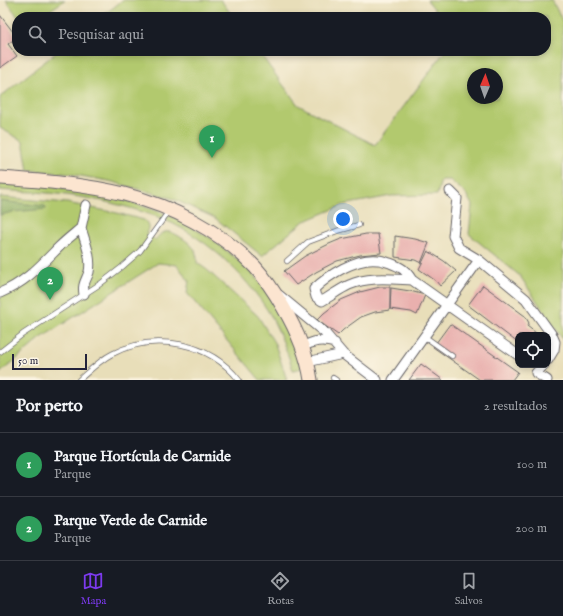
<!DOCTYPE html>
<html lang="pt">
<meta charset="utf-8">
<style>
:root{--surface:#171b24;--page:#242831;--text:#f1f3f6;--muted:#9ea1a6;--line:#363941;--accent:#7c3aed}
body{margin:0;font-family:"IM FELL English",serif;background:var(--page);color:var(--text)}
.controls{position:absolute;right:12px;bottom:12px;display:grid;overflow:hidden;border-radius:8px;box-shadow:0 2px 6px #0003}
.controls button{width:36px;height:36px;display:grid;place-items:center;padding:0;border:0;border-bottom:1px solid var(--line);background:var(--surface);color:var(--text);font:20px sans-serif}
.compass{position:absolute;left:467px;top:68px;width:36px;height:36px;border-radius:50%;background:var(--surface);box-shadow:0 2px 6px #0003;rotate:2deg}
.scale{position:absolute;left:12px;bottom:10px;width:75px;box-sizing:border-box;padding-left:4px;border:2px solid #22223b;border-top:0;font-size:11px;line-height:14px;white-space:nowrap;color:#22223b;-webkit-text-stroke:3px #fcf5e5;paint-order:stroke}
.you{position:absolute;left:343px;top:219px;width:14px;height:14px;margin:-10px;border:3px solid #fff;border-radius:50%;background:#1a73e8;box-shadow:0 0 0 6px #1a73e833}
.badge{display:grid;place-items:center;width:26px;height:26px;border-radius:50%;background:var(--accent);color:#fff;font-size:13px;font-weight:700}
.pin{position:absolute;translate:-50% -33px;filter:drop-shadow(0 1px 2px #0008)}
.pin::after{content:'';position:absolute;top:21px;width:14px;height:12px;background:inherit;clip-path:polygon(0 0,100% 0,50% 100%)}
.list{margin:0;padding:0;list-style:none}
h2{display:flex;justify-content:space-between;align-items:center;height:52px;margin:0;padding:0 16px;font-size:17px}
h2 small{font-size:13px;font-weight:400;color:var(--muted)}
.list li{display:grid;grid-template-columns:26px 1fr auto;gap:12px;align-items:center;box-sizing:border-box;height:64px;padding:0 16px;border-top:1px solid var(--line)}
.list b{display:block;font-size:15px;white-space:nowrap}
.list p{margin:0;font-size:13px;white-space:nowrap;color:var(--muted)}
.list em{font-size:13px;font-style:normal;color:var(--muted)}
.icon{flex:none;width:22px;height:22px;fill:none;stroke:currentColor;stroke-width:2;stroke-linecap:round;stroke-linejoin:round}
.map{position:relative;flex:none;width:563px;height:380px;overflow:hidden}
.search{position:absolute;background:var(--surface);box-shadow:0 2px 6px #0003;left:12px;right:12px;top:12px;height:44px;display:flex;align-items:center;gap:10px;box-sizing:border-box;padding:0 14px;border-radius:16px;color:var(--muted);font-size:15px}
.sheet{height:180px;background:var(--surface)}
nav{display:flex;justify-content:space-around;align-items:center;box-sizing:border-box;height:56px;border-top:1px solid var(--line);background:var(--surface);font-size:11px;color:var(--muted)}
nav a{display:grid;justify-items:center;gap:2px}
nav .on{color:var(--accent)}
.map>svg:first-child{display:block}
.green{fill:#b2c96e;stroke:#6a7654;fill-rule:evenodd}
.forest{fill:#8dad61;stroke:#58684e}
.building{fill:#e9b0ae}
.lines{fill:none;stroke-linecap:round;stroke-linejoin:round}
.lane-casing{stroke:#676467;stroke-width:6}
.street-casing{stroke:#676467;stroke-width:11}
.secondary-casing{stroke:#676467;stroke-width:15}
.lane{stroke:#fff;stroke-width:4.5}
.street{stroke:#fff;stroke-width:9}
.secondary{stroke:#fce5d0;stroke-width:13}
</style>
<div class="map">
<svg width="563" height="380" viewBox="0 0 563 380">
<rect width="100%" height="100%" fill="#fcf5e5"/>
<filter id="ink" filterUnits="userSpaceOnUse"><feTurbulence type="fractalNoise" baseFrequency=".025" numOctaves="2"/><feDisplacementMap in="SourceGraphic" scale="8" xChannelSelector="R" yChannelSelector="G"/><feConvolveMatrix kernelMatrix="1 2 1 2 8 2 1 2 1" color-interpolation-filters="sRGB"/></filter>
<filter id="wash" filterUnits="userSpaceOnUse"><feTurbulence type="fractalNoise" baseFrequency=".012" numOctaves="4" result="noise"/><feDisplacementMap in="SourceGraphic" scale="16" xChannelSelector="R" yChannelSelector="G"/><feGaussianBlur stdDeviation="0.9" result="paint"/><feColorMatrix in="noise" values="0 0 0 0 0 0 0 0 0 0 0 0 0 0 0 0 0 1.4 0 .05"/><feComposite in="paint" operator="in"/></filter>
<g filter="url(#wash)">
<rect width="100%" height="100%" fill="#e8deb9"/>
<path class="green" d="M6 0H65L40 17H18Z
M123 0H221L233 17H101Z
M427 0H552L563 22V340L520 276 469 234 472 205 466 194 450 180H441L437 195 391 196 343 205 303 222 262 256 215 218 171 198 109 181 70 174 28 170 23 141 0 128V97L58 51H258L298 105 375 145 445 51H546V17H441ZM473 74H497V98H473Z
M0 183 51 186 122 199 174 217 212 239 248 268 273 299 295 342 303 368 293 370C287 351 280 333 271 316 246 274 202 233 155 216 127 206 97 199 67 195 45 192 22 192 0 190Z
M0 197 67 203 117 213 144 220C149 224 149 228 146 233L155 240C158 237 160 233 165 232 170 231 173 233 177 235 189 242 198 248 197 263L206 269 258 316 275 344 287 380H260L187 293 189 281 177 265 158 263 41 338 0 373Z"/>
<path class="forest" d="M0 201 45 206 46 209 13 212 0 215Z"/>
<g id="blocks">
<path class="building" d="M0 15 17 37 8 44 17 56 0 68Z
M366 234H378L381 253 360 255 337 261 316 272 296 285 284 271 305 256 329 244 341 239Z
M395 236 415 239 429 243 421 263 415 260 395 257Z
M428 251 444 261 456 271 440 286 436 281 419 269Z
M483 285 525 316 529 323 527 326 536 333 534 335H518V343L468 305Z
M380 287H390V310L375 312 361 317 343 330 338 335 317 320 324 313 341 300 360 292Z
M391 288 410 291 425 295 417 315 411 312 390 309Z
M450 324 518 372 512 380H480L433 347Z
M421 364 443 380H409Z"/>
</g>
</g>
<g filter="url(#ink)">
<use href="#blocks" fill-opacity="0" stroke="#676467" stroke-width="1"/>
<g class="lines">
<g class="lane-casing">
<path id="lane" d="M287 261 308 242 337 231 359 225
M424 336 452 356
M0 352 23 334 100 284 122 267 140 251 169 211
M333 378 336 380
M79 380C89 371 100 360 112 354 155 331 210 343 239 380"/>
</g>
<g class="street-casing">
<path id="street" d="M450 191 457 198 453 236 459 248 479 260 526 299 552 335 555 342 554 350 548 360
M81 228 86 205
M412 280C391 279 369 276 349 285 340 289 331 296 322 301L316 297 314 289C329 275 356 257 378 260 382 260 386 262 390 263 401 267 406 270 412 280L518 355
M0 293C26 282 40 266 59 247 66 240 74 234 81 228 85 241 92 258 89 272 86 281 82 284 84 294
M279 295 325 333 343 354 377 380
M302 347C313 341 322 339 335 343
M307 362 343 354
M544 365 536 373 547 380
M393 380 479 260"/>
</g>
<g class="secondary-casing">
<path id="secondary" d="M0 178C41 181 83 184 124 194 171 206 221 231 255 267 266 279 275 293 283 307 296 329 307 354 311 380"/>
</g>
<use href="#lane" class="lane"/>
<use href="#street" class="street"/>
<use href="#secondary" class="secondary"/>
</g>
</g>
</svg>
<div class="controls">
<button><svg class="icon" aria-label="locate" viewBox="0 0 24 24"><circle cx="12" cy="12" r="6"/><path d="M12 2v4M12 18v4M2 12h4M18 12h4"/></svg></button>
</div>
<svg class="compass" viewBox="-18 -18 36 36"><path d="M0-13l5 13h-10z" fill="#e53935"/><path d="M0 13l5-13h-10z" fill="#9ea1a6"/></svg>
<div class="scale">50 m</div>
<div class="you"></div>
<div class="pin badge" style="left:212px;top:158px;background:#2e9e5b">1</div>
<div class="pin badge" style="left:50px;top:300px;background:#2e9e5b">2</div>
<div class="search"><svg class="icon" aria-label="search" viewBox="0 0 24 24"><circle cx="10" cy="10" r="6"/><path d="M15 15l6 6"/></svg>Pesquisar aqui</div>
</div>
<section class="sheet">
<h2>Por perto<small>2 resultados</small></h2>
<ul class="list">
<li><span class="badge" style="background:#2e9e5b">1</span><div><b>Parque Hortícula de Carnide</b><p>Parque</p></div><em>100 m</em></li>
<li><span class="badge" style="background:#2e9e5b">2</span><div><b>Parque Verde de Carnide</b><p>Parque</p></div><em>200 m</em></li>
</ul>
</section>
<nav>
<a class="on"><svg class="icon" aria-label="map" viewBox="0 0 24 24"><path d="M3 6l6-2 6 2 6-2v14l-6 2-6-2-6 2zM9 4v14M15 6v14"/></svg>Mapa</a>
<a><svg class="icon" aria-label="directions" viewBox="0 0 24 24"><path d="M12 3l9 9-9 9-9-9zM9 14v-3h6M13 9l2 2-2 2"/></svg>Rotas</a>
<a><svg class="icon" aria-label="saved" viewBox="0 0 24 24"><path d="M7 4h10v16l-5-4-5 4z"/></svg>Salvos</a>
</nav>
